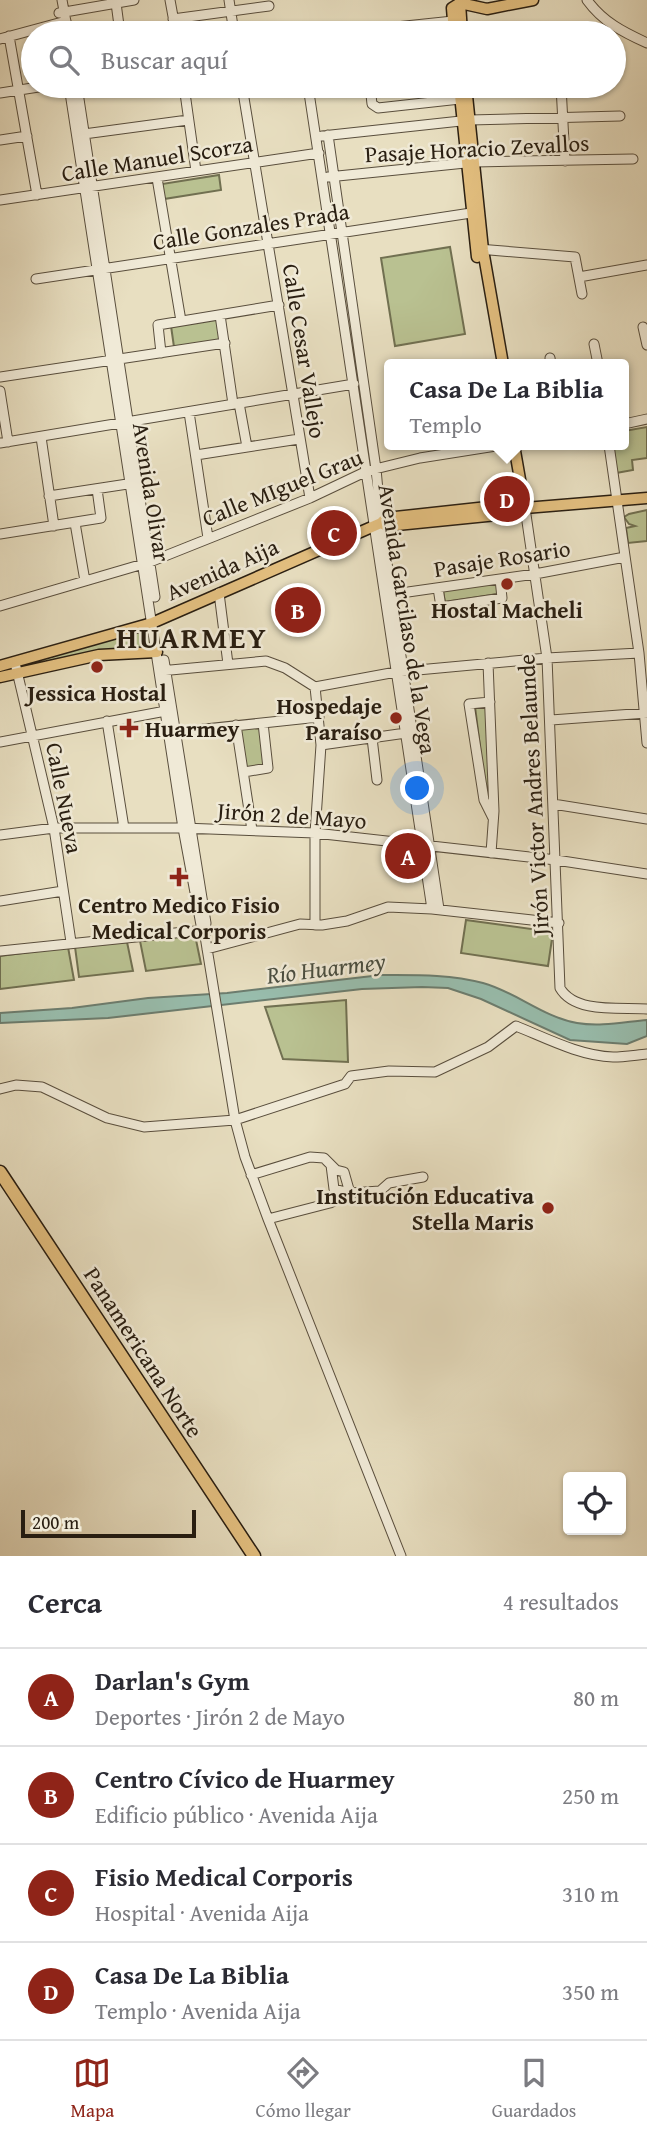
<!DOCTYPE html>
<html lang="es">
<meta charset="utf-8">
<style>
:root{--surface:#fff;--page:#f2f2f3;--text:#2b2b33;--muted:#7c7c81;--line:#e1e1e2;--accent:#8f2418}
body{margin:0;font-family:"Gentium Book Plus",serif;background:var(--page);color:var(--text)}
.controls{position:absolute;right:21px;bottom:21px;display:grid;overflow:hidden;border-radius:7px;box-shadow:0 2px 5px #0004}
.controls button{width:63px;height:63px;display:grid;place-items:center;padding:0;border:0;border-bottom:2px solid var(--line);background:var(--surface);color:var(--text);font:35px sans-serif}
.scale{position:absolute;left:21px;bottom:18px;width:175px;box-sizing:border-box;padding-left:7px;border:4px solid #291e11;border-top:0;font-size:19px;line-height:24px;white-space:nowrap;color:#291e11;-webkit-text-stroke:5px #f0ead7;paint-order:stroke}
.you{position:absolute;left:418px;top:789px;width:24px;height:24px;margin:-18px;border:5px solid #fff;border-radius:50%;background:#1a73e8;box-shadow:0 0 0 10px #1a73e833}
.badge{display:grid;place-items:center;width:46px;height:46px;border-radius:50%;background:var(--accent);color:#fff;font-size:23px;font-weight:700}
.pin{position:absolute;translate:-50% -50%;border:4px solid #fff;box-shadow:0 2px 7px #0006}
.popup{position:absolute;left:384px;top:359px;width:245px;height:91px;box-sizing:border-box;display:grid;place-content:center;border-radius:7px;background:var(--surface);filter:drop-shadow(0 2px 5px #0005);font-size:23px;white-space:nowrap;color:var(--muted)}
.popup b{font-size:26px;color:var(--text)}
.popup::after{content:'';position:absolute;left:50%;top:100%;margin-left:-14px;border:14px solid transparent;border-top-color:var(--surface)}
.list{margin:0;padding:0;list-style:none}
h2{display:flex;justify-content:space-between;align-items:center;height:91px;margin:0;padding:0 28px;font-size:30px}
h2 small{font-size:23px;font-weight:400;color:var(--muted)}
.list li{display:grid;grid-template-columns:46px 1fr auto;gap:21px;align-items:center;box-sizing:border-box;height:98px;padding:0 28px;border-top:2px solid var(--line)}
.list b{display:block;font-size:26px;white-space:nowrap}
.list p{margin:0;font-size:23px;white-space:nowrap;color:var(--muted)}
.list em{font-size:23px;font-style:normal;color:var(--muted)}
.icon{flex:none;width:38px;height:38px;fill:none;stroke:currentColor;stroke-width:2;stroke-linecap:round;stroke-linejoin:round}
.map{position:relative;flex:none;width:647px;height:1556px;overflow:hidden}
.search{position:absolute;background:var(--surface);box-shadow:0 2px 5px #0004;left:21px;right:21px;top:21px;height:77px;display:flex;align-items:center;gap:18px;box-sizing:border-box;padding:0 24px;border-radius:38px;color:var(--muted);font-size:26px}
.sheet{height:483px;background:var(--surface)}
nav{display:flex;justify-content:space-around;align-items:center;box-sizing:border-box;height:98px;border-top:2px solid var(--line);background:var(--surface);font-size:19px;color:var(--muted)}
nav a{display:grid;justify-items:center;gap:4px}
nav .on{color:var(--accent)}
.map>svg:first-child{display:block}
.green{fill:#b9c191;stroke:#717051;stroke-width:2}
.water{fill:#98bdad;stroke:#6c7d6f;stroke-width:2}
.lines{fill:none;stroke-linecap:round;stroke-linejoin:round}
.minor-casing{stroke:#594e3d;stroke-width:11}
.major-casing{stroke:#291e11;stroke-width:13}
.highway-casing{stroke:#291e11;stroke-width:15}
.minor{stroke:#f0ead7;stroke-width:9}
.major{stroke:#e4c080;stroke-width:10}
.highway{stroke:#e4c080;stroke-width:12}
.poi-dot{fill:#8f2418;stroke:#f0ead7;stroke-width:2.5}
.labels{text-anchor:middle;dominant-baseline:central;stroke-width:5;stroke-linejoin:round;paint-order:stroke}
.street-label{font-size:23px;fill:#291e11;stroke:#f0ead7}
.poi-label{font-size:23px;font-weight:bold;fill:#291e11;stroke:#f0ead7}
.water-label{font-size:24px;font-style:italic;fill:#4a4e40;stroke:#f0ead7}
.district-label{font-size:30px;font-weight:bold;letter-spacing:2px;fill:#291e11;stroke:#f0ead7}
</style>
<div class="map">
<svg width="647" height="1556" viewBox="0 0 647 1556">
<rect width="100%" height="100%" fill="#e8dfc1"/>
<filter id="stains"><feTurbulence type="fractalNoise" baseFrequency=".00286" numOctaves="4"/><feColorMatrix values="0 0 0 0 .2 0 0 0 0 .09 0 0 0 0 .02 0 0 0 .5 -.17"/></filter>
<radialGradient id="worn" r=".72"><stop offset=".6" stop-color="#630" stop-opacity="0"/><stop offset="1" stop-color="#630" stop-opacity=".3"/></radialGradient>
<path class="green" d="M219 175 221 190 164 199 162 184Z
M450 247 465 334 395 346 381 258Z
M217 318 220 340 174 347 171 326Z
M647 427V458L632 460 633 470 616 473 612 445H624V431Z
M647 510V541L628 543 626 528 635 526 629 524 624 517 629 514Z
M497 583 499 594 445 602 443 591Z
M138 629 148 631 151 639 148 647 21 666 22 663Z
M475 706H486L490 805 486 797Z
M260 726 266 766 245 768 239 728Z
M466 920 553 932 548 966 461 953Z
M195 935 201 964 146 971 140 941Z
M127 942 133 971 79 977 75 947Z
M68 947 74 980 0 989V956Z
M346 1000 348 1062 283 1059 265 1007Z"/>
<path class="water" d="M381 975C416 975 449 974 483 983 516 992 543 1017 577 1023 600 1027 624 1022 647 1020V1036L627 1044 570 1040 481 999 448 988 422 987 362 989 108 1018 0 1023V1013L72 1008 148 998 227 993Z"/>
<g class="lines">
<g class="minor-casing">
<path id="minor" d="M62 0 68 33
M170 0 176 33
M229 0 234 33
M587 0C603 22 623 32 647 43
M116 3 120 33
M59 13 134 0
M173 19 269 6
M339 33 453 21
M9 36 37 195
M0 39 66 21
M69 86 183 828 201 925 204 930 235 1120 245 1157 268 1219 401 1556
M77 86 155 597
M184 86 196 171
M242 86 310 498
M308 86 432 909
M370 86 372 104 378 108 460 99
M561 86 565 161
M0 93 45 86
M84 134 188 120
M328 135 376 469 381 523 439 909
M322 136 470 120 620 116
M0 140 27 136
M328 177 475 162 633 159
M157 178 181 321
M0 200 319 153
M478 249 575 257 582 294
M579 277 647 265
M36 279 471 213
M220 315 233 404
M643 327 647 345
M594 344 598 364
M161 353 158 325 279 305
M550 358 551 364
M0 377 225 343
M0 391 8 442
M239 403 247 447
M189 412 208 538
M624 424 647 419
M41 437 54 526
M0 443 354 384
M609 445 639 653 647 743
M196 455 299 439
M49 496 134 483
M525 508 547 658 560 988C575 1014 621 1007 647 1009
M75 523 85 581
M0 534 101 518 97 489
M438 588 441 607 502 598 500 579
M219 593 228 664
M387 595 535 574 625 557
M0 606 150 562 310 498 367 471 420 458 502 445
M164 660 206 923 205 929
M488 663 494 811 491 853
M16 667 54 828 71 942
M160 671 266 661 285 668 315 687
M315 687 396 672 547 658 639 653
M490 702 469 704 484 800 493 818
M551 720 647 713
M107 721 124 828
M236 725 252 830
M177 732 319 717
M372 738 377 780
M0 742 171 710
M321 745 406 733
M244 772 268 768 263 723
M553 804 647 819
M0 835 54 828H183L315 833 556 860 647 874
M0 901 63 891
M315 925V833L321 745 315 687
M207 949 300 924 322 925 347 921 388 907 432 909 559 923
M0 951 204 930
M0 1089 16 1085 42 1087 107 1118 144 1127 235 1120 345 1084 351 1076 389 1071 435 1072 488 1047 516 1026C546 1038 580 1056 613 1057 624 1057 636 1055 647 1054
M331 1165 336 1170 344 1172 350 1193 380 1191 389 1183 423 1177
M251 1175 310 1157 324 1158 331 1165 334 1189 350 1193
M268 1219 330 1203 350 1193"/>
</g>
<g class="major-casing">
<path id="major" d="M460 3 487 9 533 0
M460 3 462 33
M454 33 452 8 460 3
M466 86 483 250 503 364
M460 95 477 257
M514 445 525 508
M381 523 387 526 518 513 525 508 647 498
M0 666 152 623 381 523 386 518 516 504 525 508
M0 677 99 655 157 652"/>
</g>
<g class="highway-casing">
<path id="highway" d="M0 1172 254 1556"/>
</g>
<use href="#minor" class="minor"/>
<use href="#major" class="major"/>
<use href="#highway" class="highway"/>
</g>
<g class="poi-dot">
<circle cx="507" cy="584" r="7"/>
<circle cx="97" cy="667" r="7"/>
<circle cx="396" cy="718" r="7"/>
<path d="M125.5 717.5h7v7h7v7h-7v7h-7v-7h-7v-7h7z"/>
<path d="M175.5 866.5h7v7h7v7h-7v7h-7v-7h-7v-7h7z"/>
<circle cx="548" cy="1208" r="7"/>
</g>
<g class="labels">
<g class="street-label">
<text transform="translate(477 148) rotate(-3)">Pasaje Horacio Zevallos</text>
<text transform="translate(157 158) rotate(-9)">Calle Manuel Scorza</text>
<text transform="translate(251 226) rotate(-9)">Calle Gonzales Prada</text>
<text transform="translate(305 351) rotate(81)">Calle Cesar Vallejo</text>
<text transform="translate(282 487) rotate(-22)">Calle MIguel Grau</text>
<text transform="translate(152 492) rotate(81)">Avenida Olivar</text>
<text transform="translate(502 558) rotate(-9)">Pasaje Rosario</text>
<text transform="translate(222 569) rotate(-24)">Avenida Aija</text>
<text transform="translate(408 619) rotate(81)">Avenida Garcilaso de la Vega</text>
<text transform="translate(533 795) rotate(-93)">Jirón Victor Andres Belaunde</text>
<text transform="translate(65 798) rotate(79)">Calle Nueva</text>
<text transform="translate(292 815) rotate(4)">Jirón 2 de Mayo</text>
<text transform="translate(144 1352) rotate(57)">Panamericana Norte</text>
</g>
<g class="poi-label">
<text x="507" y="609">Hostal Macheli</text>
<text x="97" y="692">Jessica Hostal</text>
<text x="382" y="705" text-anchor="end">Hospedaje<tspan x="382" dy="26">Paraíso</tspan></text>
<text x="145" y="728" text-anchor="start">Huarmey</text>
<text x="179" y="904">Centro Medico Fisio<tspan x="179" dy="26">Medical Corporis</tspan></text>
<text x="534" y="1195" text-anchor="end">Institución Educativa<tspan x="534" dy="26">Stella Maris</tspan></text>
</g>
<g class="water-label">
<text transform="translate(326 968) rotate(-7)">Río Huarmey</text>
</g>
<g class="district-label">
<text x="192" y="637">HUARMEY</text>
</g>
</g>
<rect width="100%" height="100%" filter="url(#stains)"/>
<rect width="100%" height="100%" fill="url(#worn)"/>
</svg>
<div class="controls">
<button><svg class="icon" aria-label="locate" viewBox="0 0 24 24"><circle cx="12" cy="12" r="6"/><path d="M12 2v4M12 18v4M2 12h4M18 12h4"/></svg></button>
</div>
<div class="scale">200 m</div>
<div class="you"></div>
<div class="pin badge" style="left:408px;top:856px">A</div>
<div class="pin badge" style="left:298px;top:610px">B</div>
<div class="pin badge" style="left:334px;top:533px">C</div>
<div class="pin badge" style="left:507px;top:499px">D</div>
<div class="popup"><b>Casa De La Biblia</b>Templo</div>
<div class="search"><svg class="icon" aria-label="search" viewBox="0 0 24 24"><circle cx="10" cy="10" r="6"/><path d="M15 15l6 6"/></svg>Buscar aquí</div>
</div>
<section class="sheet">
<h2>Cerca<small>4 resultados</small></h2>
<ul class="list">
<li><span class="badge">A</span><div><b>Darlan's Gym</b><p>Deportes · Jirón 2 de Mayo</p></div><em>80 m</em></li>
<li><span class="badge">B</span><div><b>Centro Cívico de Huarmey</b><p>Edificio público · Avenida Aija</p></div><em>250 m</em></li>
<li><span class="badge">C</span><div><b>Fisio Medical Corporis</b><p>Hospital · Avenida Aija</p></div><em>310 m</em></li>
<li><span class="badge">D</span><div><b>Casa De La Biblia</b><p>Templo · Avenida Aija</p></div><em>350 m</em></li>
</ul>
</section>
<nav>
<a class="on"><svg class="icon" aria-label="map" viewBox="0 0 24 24"><path d="M3 6l6-2 6 2 6-2v14l-6 2-6-2-6 2zM9 4v14M15 6v14"/></svg>Mapa</a>
<a><svg class="icon" aria-label="directions" viewBox="0 0 24 24"><path d="M12 3l9 9-9 9-9-9zM9 14v-3h6M13 9l2 2-2 2"/></svg>Cómo llegar</a>
<a><svg class="icon" aria-label="saved" viewBox="0 0 24 24"><path d="M7 4h10v16l-5-4-5 4z"/></svg>Guardados</a>
</nav>
